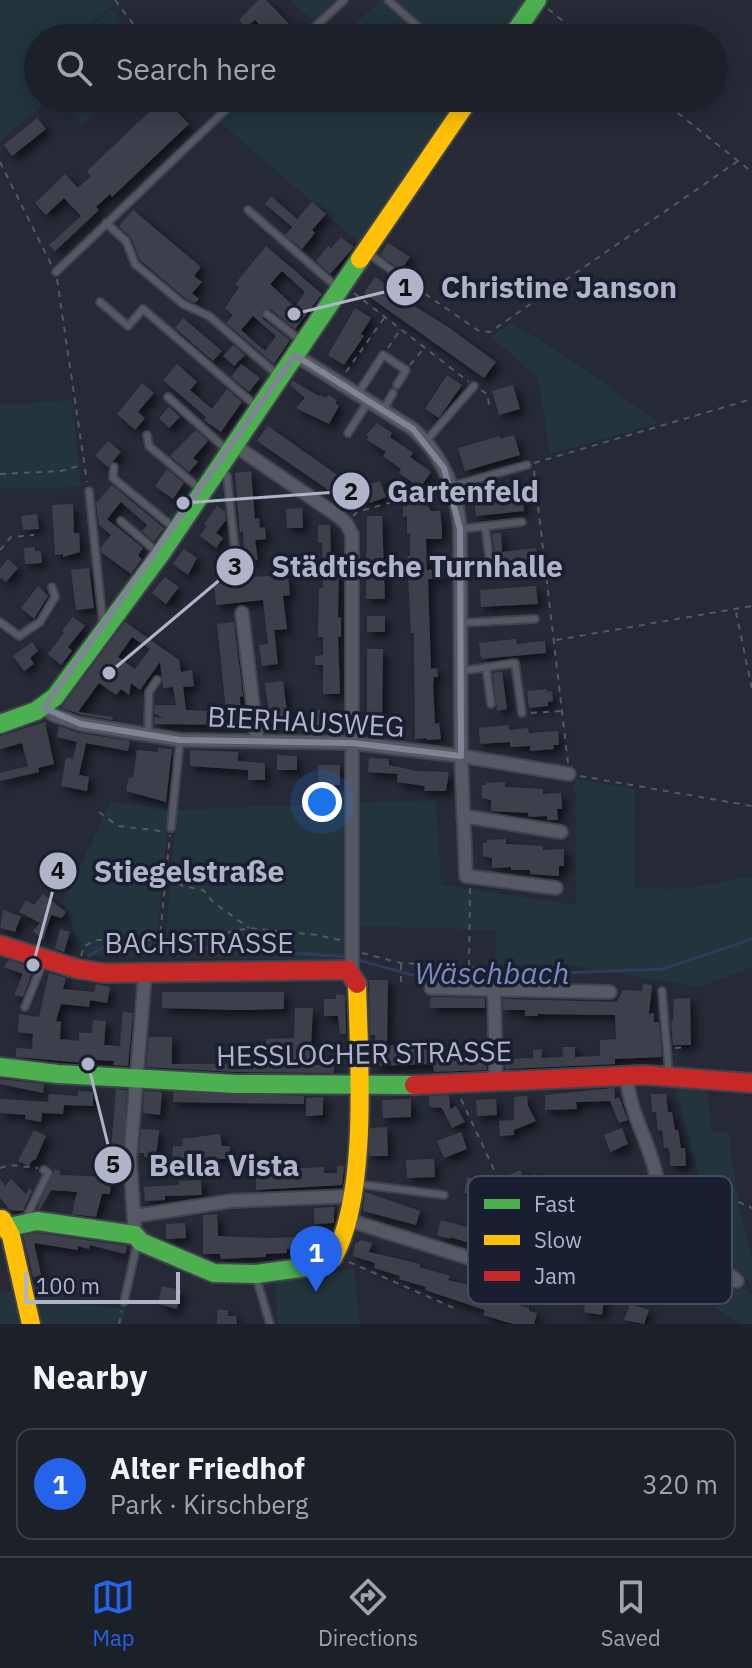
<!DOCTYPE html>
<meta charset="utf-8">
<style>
:root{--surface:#1c2028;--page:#292d34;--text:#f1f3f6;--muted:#a0a3a8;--line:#3a3e45;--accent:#2563eb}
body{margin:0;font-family:"IBM Plex Sans",sans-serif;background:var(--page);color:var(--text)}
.scale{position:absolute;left:24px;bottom:20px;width:156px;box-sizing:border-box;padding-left:8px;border:4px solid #afb4c8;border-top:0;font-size:22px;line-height:28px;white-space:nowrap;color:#afb4c8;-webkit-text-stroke:6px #191e31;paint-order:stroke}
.you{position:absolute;left:322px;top:802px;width:28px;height:28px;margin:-20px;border:6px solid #fff;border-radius:50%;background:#1a73e8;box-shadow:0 0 0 12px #1a73e833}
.badge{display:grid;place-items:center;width:52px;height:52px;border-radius:50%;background:var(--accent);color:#fff;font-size:26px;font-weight:700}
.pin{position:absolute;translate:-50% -66px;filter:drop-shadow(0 2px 4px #0008)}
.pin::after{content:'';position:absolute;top:42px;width:28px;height:24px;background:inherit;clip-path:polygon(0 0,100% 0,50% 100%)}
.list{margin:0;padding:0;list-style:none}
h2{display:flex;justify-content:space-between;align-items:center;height:104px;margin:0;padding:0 32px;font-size:34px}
h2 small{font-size:26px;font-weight:400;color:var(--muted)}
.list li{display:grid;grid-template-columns:52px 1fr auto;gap:24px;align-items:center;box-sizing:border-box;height:112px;margin:0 16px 16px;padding:0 16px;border:2px solid var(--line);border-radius:16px}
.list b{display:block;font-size:30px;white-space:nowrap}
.list p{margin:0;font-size:26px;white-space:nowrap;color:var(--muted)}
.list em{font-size:26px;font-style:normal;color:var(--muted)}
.icon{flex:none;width:44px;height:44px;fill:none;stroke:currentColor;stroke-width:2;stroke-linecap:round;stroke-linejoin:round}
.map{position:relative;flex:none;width:752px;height:1324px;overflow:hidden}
.search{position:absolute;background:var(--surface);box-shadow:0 4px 20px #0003;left:24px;right:24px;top:24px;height:88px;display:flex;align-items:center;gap:20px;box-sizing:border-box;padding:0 28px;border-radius:44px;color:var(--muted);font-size:30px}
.sheet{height:232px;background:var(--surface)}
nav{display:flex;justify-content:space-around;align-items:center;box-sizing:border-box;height:112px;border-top:2px solid var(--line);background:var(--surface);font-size:22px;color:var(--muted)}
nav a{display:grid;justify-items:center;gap:4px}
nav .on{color:var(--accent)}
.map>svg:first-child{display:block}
.green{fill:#23343c}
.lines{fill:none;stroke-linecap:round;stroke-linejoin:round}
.stream{stroke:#30395e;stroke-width:3}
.building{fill:#3e404c;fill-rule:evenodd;filter:url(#shadow)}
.lane-casing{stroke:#41444d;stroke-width:10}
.street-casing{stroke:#41444d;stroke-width:16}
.fast-casing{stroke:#41444d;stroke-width:22}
.slow-casing{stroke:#41444d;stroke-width:22}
.jam-casing{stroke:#41444d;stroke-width:22}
.path{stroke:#545861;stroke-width:2;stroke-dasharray:6 6;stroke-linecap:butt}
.lane{stroke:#565964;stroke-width:6}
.street{stroke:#565964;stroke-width:12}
.fast{stroke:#4caf50;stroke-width:18}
.slow{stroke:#ffc107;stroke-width:18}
.jam{stroke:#c62828;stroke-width:18}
.marked{fill:none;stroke:#7f8495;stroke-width:6;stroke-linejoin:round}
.labels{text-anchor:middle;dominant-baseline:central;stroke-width:7;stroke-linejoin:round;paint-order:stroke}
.street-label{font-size:28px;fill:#afb4c8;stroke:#191e31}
.water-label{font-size:30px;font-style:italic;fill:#7c8ab7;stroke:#191e31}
.key{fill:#191e31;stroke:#464b5e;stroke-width:2}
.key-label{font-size:22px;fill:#afb4c8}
.leader{fill:none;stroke:#afb4c8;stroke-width:3}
.callout-dot{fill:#afb4c8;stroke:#191e31;stroke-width:3}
.mark-label{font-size:24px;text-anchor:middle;font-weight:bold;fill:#111}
.callout-label{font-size:30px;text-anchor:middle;font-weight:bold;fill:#afb4c8;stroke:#191e31;stroke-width:7;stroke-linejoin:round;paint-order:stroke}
</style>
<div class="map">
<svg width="752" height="1324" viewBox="0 0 752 1324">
<defs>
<filter id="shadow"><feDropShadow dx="5" dy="5" stdDeviation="4" flood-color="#0009"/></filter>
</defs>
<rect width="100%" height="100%" fill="#262a36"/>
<path class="green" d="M0 0H110L114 5 73 38H38V98H51L0 141Z
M289 0H341L315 22Z
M381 0H382L425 38H340Z
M394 0H529L503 38H438Z
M112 9 130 34 125 38H76Z
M64 98H114L82 125 61 101Z
M243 98H462L360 244 219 121Z
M512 323 576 363 659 423 550 454 538 378 490 336Z
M71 400 81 487 0 489V405Z
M575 779 635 789 634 887C658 889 683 890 707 885 723 882 736 877 752 877V967L699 987 575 966 495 964 496 930 358 926 359 803 436 800 441 885 576 905Z
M111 802 169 809 155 957 89 956 83 953 63 902Z
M349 803 348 960 164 957 177 810Z
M675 1086 707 1088 712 1132 728 1133 739 1207 752 1260V1284L733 1268 710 1196 702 1189Z
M354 1270 360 1324H278L274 1278Z
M61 1277 64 1303 126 1309 122 1324H0V1294Z
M732 1281 752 1295V1324H742L714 1307Z"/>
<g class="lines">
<path class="stream" d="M89 956 104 947H126L228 948 348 957
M355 959 412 975 466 971 512 975 663 969 752 939"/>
</g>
<path class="building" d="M259 0H266L296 31 289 38H263L268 34 255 20 246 28 239 20Z
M164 98 189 124 112 197 110 194 96 207 99 210 55 251 49 245 81 216 64 198 46 215 35 203 65 174 78 188 91 176 87 171Z
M37 118 46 129 12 156 4 145Z
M271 196 297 219 312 202 326 214 312 230 315 233 302 249 285 235 292 227 265 204Z
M133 210 201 267 194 276 202 282 192 293 199 299 195 303 186 299 140 260 131 238 119 226Z
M341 237 354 247 330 274 316 261 328 246 331 248Z
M388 243 410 257 401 270 380 255Z
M266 246 322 294 295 329 270 309 262 311 263 319 290 340 274 364 226 323 233 315 225 308 239 287 235 284ZM282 271 305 292 295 307 270 284ZM253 316 276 336 265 351 241 330Z
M375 277 397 292 395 294 448 327 496 362 484 378 364 293Z
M355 308 371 318 361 334 364 336 344 365 328 355Z
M183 318 222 351 213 361 175 328Z
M233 345 245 355 234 366 223 356Z
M177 364 197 382 190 390 212 409 227 389 242 402 221 432 204 420 206 417 163 380Z
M241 364 260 378 249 392 231 377Z
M447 375 462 385 439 418 425 409Z
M293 381 319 396 320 395 326 398 328 395 337 400 335 403 339 406 329 424 296 408 305 398 290 385Z
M142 383 154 393 138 412 145 418 135 430 117 414Z
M513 385 520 409 499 415 492 391Z
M169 407 180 417 169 428 159 418Z
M377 423 392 433 390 437 413 453 410 457 431 472 420 488 399 473 401 469 383 456 386 452 367 440 369 437 366 435Z
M268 426 350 484 340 498 257 441Z
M196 430 208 441 193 458 198 462 189 472 170 456Z
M514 435 520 455 465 471 458 448 500 436V439Z
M108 441 121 452 108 467 95 456Z
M167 469 184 483 173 499 155 486Z
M251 471 255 519 259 518 260 528 265 527 266 539 255 540 258 560 239 562 238 555 241 548 244 547 243 531 240 532 235 473Z
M364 480 370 484 380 481 386 497 370 503 355 493Z
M112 485 164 528 154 542 142 531 147 525 121 502 107 519 143 548 138 556 142 559 131 574 101 552V547L111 535 99 525 96 503Z
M522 494 524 511 476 516 474 500Z
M423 500 431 511H440L442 529V539H426L427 570 444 569V579H428L431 669 437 668 438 677H434L433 685 435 724 439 723 441 739 426 740V738L415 739 414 633H411L407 556H410V533L407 534V516L403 517V507Z
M73 504 74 533H79L80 552 63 557V554L55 555 52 505Z
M217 506 225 511 226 520 216 533 223 538 216 548 200 536 207 526 204 524Z
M302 508 303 528H287L286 509Z
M37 514 39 529 23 530 21 516Z
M367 516H382L385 599H366Z
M318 525H330L331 556 339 555 338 618 341 617V637H338L340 694H323V665H315V656L323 655V637H318L319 588H323L322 543H318Z
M501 533 502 552 536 548 538 565 501 568 499 555H495L492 534Z
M35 547V551H41L42 563 25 564 24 548Z
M184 549 197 558 188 575 173 564Z
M8 559 18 568 6 582 0 577V568Z
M89 568 94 608 76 610 71 570Z
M288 574 290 595 283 596 287 629 274 630 278 664 262 666 259 645 268 644 263 600 216 605 214 585 245 581 244 578Z
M165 577 179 587 166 604 152 593Z
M38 586 48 596 34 619 21 608Z
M536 586 538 604 481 607 480 590Z
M367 616H385V632H367Z
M73 617 85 626 68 647 72 651 61 665 48 654 64 633 62 631Z
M125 622 179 660 181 672 192 670 194 686 183 687 186 710 208 711 226 710 217 624 234 622 243 696 240 697 241 725 154 724V717L163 718 154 713 155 705H176L173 687 163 688 160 662 140 690 131 683 129 695 121 689 116 695 99 683 78 712 113 717 112 720 83 715 61 708ZM132 637 150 649 135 669 118 657Z
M516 639 517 644 545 641 546 653 481 659 479 643Z
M32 642 38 651 30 658 34 664 24 671 13 656Z
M367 649H383L382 726H367Z
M502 672 507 709 497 711 493 673Z
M283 681 288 719 270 721 265 683Z
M547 689V692L552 691 553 701 548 702V706L529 708 527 691Z
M316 710H332V725H316Z
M45 722 54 764 38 768 39 772 0 781V773L28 766 22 743 0 749V736Z
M509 725V730L528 728 529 733 558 731 559 745H553L554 749 530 751V746L510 747V742L480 744 479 728Z
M59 726 79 733 130 741 128 751 86 743 79 775 89 777 87 791 61 786 66 758 73 759 77 742 57 737Z
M158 748 172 749 166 802 126 791 129 777 133 778 137 750 158 752Z
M190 750 238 752V761L265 763V780H248V770L190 766Z
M277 755 297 756V770H277Z
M369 758 389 759V765L417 771 449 772 446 791H424L425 786 397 782 398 774 368 772Z
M318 765H340V785H319Z
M505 782V787L543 789V794L561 793 562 809H557L558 820H547V816L529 817 528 813 491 811V800L482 798V785H486V783Z
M506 839V844L543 846V850L564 849V866H559V876L530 874V870H511V867L492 868V858L483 856V843H487V840Z
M43 894 66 912 62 918 51 915 43 940 33 931 40 923 19 912 26 900 34 905Z
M3 910 21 916 15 932 0 928Z
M60 929 70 932 64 952 55 949Z
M9 960 34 968 23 997 14 995 23 974 4 967Z
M49 973 66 978 63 989 94 992 96 984 110 987 107 1003 90 1000 89 1007 61 1004 56 1021 61 1022 60 1039 79 1041V1033H92L93 1020 106 1021 104 1045 120 1046 123 1012 133 1013 128 1066 113 1065 114 1061 96 1060V1064L16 1057V1048L32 1049 33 1034 18 1032 19 1014 39 1017Z
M369 980H388L387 1046 422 1044 423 1049 453 1047 454 1061 470 1060 469 1053 483 1052 487 1070 434 1072 433 1064 376 1066 375 1035H370Z
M643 984 652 985 649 1014 654 1013V1022H659L662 1057 615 1059V1064L505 1069V1059L533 1058V1050L542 1049V1058L563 1057 562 1047H575V1057L600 1056V1040L616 1039 615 1015 538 1014V1016H525V1010H503V999L617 1002 623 990 642 991Z
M162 992H284V1009L237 1010 162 1008Z
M336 994 345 995 346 1034H340L338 1016H324V999H336Z
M431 997 485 998V1008H430Z
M690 998 691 1045H673L671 1021 673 1020 674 999Z
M295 1008H313L310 1065H334V1073L236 1072 146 1067 149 1037H172V1064H267L266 1039 294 1038Z
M0 1079 44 1084 43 1093 0 1084Z
M614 1088 615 1099 619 1097 628 1120 619 1123 610 1101 576 1102 577 1109 545 1110V1095Z
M116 1089 127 1090 122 1174 109 1173Z
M78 1091 93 1092V1106L64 1105 63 1114 42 1113 41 1122 25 1119 26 1115 0 1113V1099L48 1102 49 1094 78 1096Z
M144 1091 162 1092 160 1115 143 1113Z
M174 1092 304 1096V1104L173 1102Z
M651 1094H666L668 1112H672L675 1130H678L681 1148H685L686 1166H670V1154L668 1148H664L663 1136 662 1130 658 1131 656 1112H652Z
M449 1095 450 1109 456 1106 465 1122 452 1128 442 1108 430 1107 429 1096Z
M527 1096 528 1106 536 1121 514 1130V1135L500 1136 499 1121 514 1120V1097Z
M323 1097V1115L306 1116V1098Z
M411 1099V1117L383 1118 382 1100Z
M496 1099 497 1115 477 1116 476 1100Z
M387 1127 388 1156H369L370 1128Z
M622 1128 628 1144 610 1152 604 1135Z
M141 1129 159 1130 156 1158 144 1157V1153H139Z
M34 1130 46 1136 36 1159 32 1161 29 1166 18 1161Z
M461 1132 467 1149 444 1158 437 1141Z
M220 1134 222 1146H230V1159H194V1164L172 1163 173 1146H183L182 1139Z
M434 1159 435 1177 407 1178 406 1160Z
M256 1163H267L268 1170 324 1167V1173H337V1166H344L342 1185 256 1190Z
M55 1169 61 1172 59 1175 111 1177 110 1194H102L96 1217 72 1214 77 1192 51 1190 40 1209H37Z
M520 1170 524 1179 535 1174 543 1191 541 1204 515 1201 516 1190 509 1175Z
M467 1177 489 1182V1196L464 1193Z
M0 1179 5 1186 11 1179 26 1194 29 1189 32 1191 23 1211 10 1210 0 1198Z
M201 1180 202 1195 165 1196V1200L145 1201 144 1187 179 1185V1181Z
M365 1192 420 1211 416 1225 363 1211Z
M334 1207V1223L314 1224V1208Z
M217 1214 218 1236 267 1238 301 1237V1233L317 1234 315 1251 287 1249V1253L266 1254V1257L221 1259 220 1254H203V1215Z
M441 1220 467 1227 470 1221 512 1237 511 1239 545 1248 539 1267 468 1245 469 1243 450 1237V1239L437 1235Z
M185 1223 186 1238 166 1239V1224Z
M37 1233 127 1246 125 1254 90 1245 89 1249 78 1246V1250L34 1243 41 1275 33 1277 23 1235Z
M361 1240 372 1243 369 1252 420 1264 419 1267 450 1276 448 1280 469 1285V1287L479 1290V1294L529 1308V1311L537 1313 534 1324H513L483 1315 485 1310 425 1290 426 1287 399 1279 400 1276 374 1268 375 1263 353 1256 355 1244Z
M162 1286 181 1290 177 1309 158 1304Z
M592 1295 604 1298 602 1315 584 1312 586 1296Z
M630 1304 649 1310 644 1324 624 1320Z
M217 1310H228V1316H236L237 1324H217Z"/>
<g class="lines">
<g class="lane-casing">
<path id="lane" d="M388 0 431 38
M303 38 344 0
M248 210 339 289
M106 223 126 241 135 264 183 304 209 316 280 377
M369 254 408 282
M56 272 238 98
M100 302 128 326 143 309 256 406
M267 314 301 341
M357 395 383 355 406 370 397 385
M168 397 227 450
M384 409 393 393
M348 433 368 402
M147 435 149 446 200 489
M426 441 474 386
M114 467 113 478 174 528
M222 469 227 476 235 550
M452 486 527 465
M89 491 103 623
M121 521 157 552
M485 527 490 562
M461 529 522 522
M0 622 19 636 40 622 55 597 52 587
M460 623 535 619
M486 667 491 704
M462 671 515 663 522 713
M148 734 149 692 157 680
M171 828 180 740
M662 991 669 1074
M25 1007 43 962
M358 1184 444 1195
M26 1218 48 1173 44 1170
M256 1277 270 1324
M124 1302 137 1244"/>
</g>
<g class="street-casing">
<path id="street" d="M295 355 413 429C443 456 457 490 460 529L461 756 466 876 556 888
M234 445 338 516 346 523 352 534V973
M242 613 257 739
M44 708 54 715 81 724 180 740 352 743 461 756 569 774
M463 816 561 832
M431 988 610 992
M494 989 496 1081
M479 1204 647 1233
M498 1207 501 1185
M655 1215 737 1281
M135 1216 231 1201 352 1196
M348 1220C383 1231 418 1242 453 1253 500 1267 563 1297 613 1276 629 1269 636 1253 644 1239 651 1226 657 1213 658 1199 660 1155 628 1118 627 1075
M135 1235 130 1158 145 974"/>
</g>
<g class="fast-casing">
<path id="fast" d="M511 38 537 0
M0 724 36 711 55 697 160 555 360 259
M0 1067 58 1074 236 1084 414 1085
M0 1229 37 1221 135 1235 141 1242 214 1273 256 1274 308 1267"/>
</g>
<g class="slow-casing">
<path id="slow" d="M360 259 470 98
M2 1219 11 1236 31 1324
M308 1267 333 1258C369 1195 359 1058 357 984"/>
</g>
<g class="jam-casing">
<path id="jam" d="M0 945 78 969 104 973 348 970 357 984
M414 1085 644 1075 752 1083"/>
</g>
<path class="path" d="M115 0 144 38
M548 9 584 38
M190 98 204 117
M659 98 752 172
M0 162 52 266
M57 279 87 482
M415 287 479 331 490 332 738 161
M354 293 469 382
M388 348 400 330
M410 365 424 348
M346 372 384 318
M481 390 487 394 490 410
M534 463 752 399
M534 471 568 763
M0 474 61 471 82 465
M353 516 357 512 442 488
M0 550 11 537 34 535
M497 569 501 573 544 570
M736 612 752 689
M556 640 752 606
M531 713 561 711
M580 776 752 806
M99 812 118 826 161 831
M167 878 183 886 203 890 213 902 249 928
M362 953 401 963 480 968 488 971 491 976
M81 956 84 946 97 940H191L249 928 317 935 340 940
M158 956 170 835
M401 964V987
M469 966 470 888
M675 1048 685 1047
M461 1099 497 1176
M0 1168 10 1165 38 1168
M669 1184 716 1192 752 1208
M622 1219 625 1193
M349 1262 454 1308
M119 1324 122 1311"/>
<use href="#lane" class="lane"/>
<use href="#street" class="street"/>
<use href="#fast" class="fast"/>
<use href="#slow" class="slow"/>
<use href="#jam" class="jam"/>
</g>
<path class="marked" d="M295 355 413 429 444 468 460 529 461 756 352 743 180 740 81 724 44 708Z"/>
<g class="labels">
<g class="street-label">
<text transform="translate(306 721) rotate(3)">BIERHAUSWEG</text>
<text x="199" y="942">BACHSTRASSE</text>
<text transform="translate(364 1053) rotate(-1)">HESSLOCHER STRASSE</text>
</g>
<g class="water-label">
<text x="492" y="972">Wäschbach</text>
</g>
</g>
<rect x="468" y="1176" width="264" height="128" rx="12" class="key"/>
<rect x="484" y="1199" width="36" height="10" fill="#4caf50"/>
<rect x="484" y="1235" width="36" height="10" fill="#ffc107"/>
<rect x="484" y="1271" width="36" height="10" fill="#c62828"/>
<g class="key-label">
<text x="534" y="1212">Fast</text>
<text x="534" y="1248">Slow</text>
<text x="534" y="1284">Jam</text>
</g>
<path class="leader" d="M294 314L405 287M183 503L351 491M109 673L235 567M33 965L58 871M88 1064L113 1165"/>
<g class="callout-dot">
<circle cx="294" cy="314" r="8"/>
<circle cx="183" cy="503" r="8"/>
<circle cx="109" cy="673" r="8"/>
<circle cx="33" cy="965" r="8"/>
<circle cx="88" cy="1064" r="8"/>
<circle cx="405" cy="287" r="20"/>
<circle cx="351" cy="491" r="20"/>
<circle cx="235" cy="567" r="20"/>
<circle cx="58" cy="871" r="20"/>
<circle cx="113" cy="1165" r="20"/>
</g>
<g class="mark-label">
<text x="405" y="296">1</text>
<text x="351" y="500">2</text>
<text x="235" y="575">3</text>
<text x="58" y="879">4</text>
<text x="113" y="1173">5</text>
</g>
<g class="callout-label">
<text x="559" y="298">Christine Janson</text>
<text x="463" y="502">Gartenfeld</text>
<text x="417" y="577">Städtische Turnhalle</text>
<text x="189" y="882">Stiegelstraße</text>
<text x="224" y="1176">Bella Vista</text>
</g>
</svg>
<div class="scale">100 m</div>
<div class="you"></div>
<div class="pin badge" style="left:316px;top:1292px">1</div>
<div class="search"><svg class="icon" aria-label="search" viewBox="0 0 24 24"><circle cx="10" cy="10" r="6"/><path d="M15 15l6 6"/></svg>Search here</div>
</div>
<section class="sheet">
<h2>Nearby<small></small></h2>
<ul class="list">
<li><span class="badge">1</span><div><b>Alter Friedhof</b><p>Park · Kirschberg</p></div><em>320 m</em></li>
</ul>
</section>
<nav>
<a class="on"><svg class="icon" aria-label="map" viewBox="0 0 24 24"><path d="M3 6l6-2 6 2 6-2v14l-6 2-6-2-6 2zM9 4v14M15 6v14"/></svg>Map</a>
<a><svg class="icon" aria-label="directions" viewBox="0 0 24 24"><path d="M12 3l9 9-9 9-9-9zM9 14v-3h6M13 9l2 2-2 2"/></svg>Directions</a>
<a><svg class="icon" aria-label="saved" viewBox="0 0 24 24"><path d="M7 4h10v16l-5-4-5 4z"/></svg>Saved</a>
</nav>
